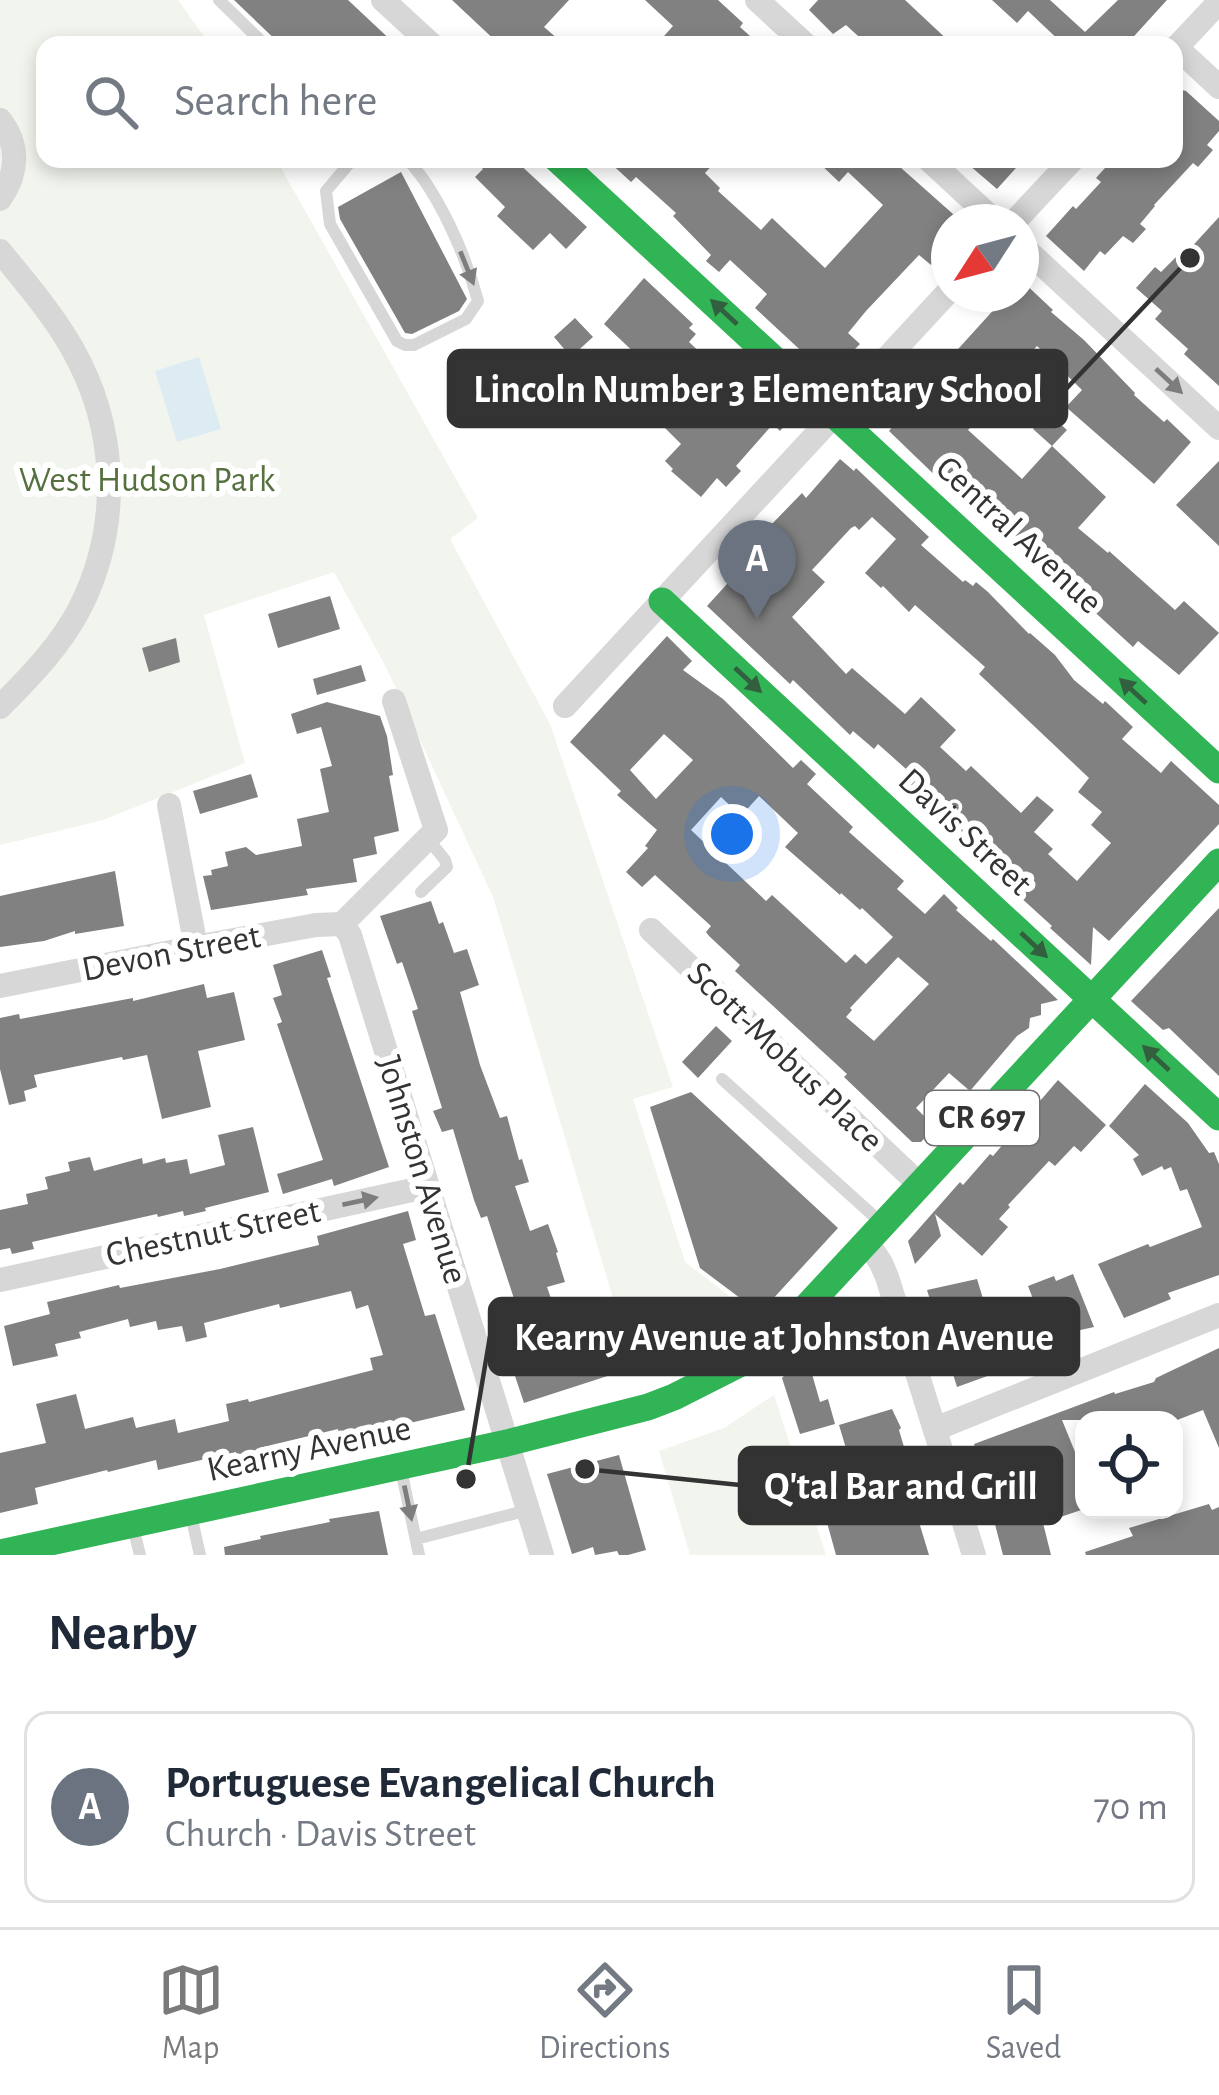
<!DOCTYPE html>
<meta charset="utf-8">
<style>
:root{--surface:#fff;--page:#f6f6f7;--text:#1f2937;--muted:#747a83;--line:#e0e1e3;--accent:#7a7a7a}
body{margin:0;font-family:"Alegreya Sans",sans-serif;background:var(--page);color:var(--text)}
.controls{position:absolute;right:36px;bottom:36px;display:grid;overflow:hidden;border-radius:24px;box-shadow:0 6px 18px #0003}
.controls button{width:108px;height:108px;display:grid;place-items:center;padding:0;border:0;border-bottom:3px solid var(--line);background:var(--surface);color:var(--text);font:60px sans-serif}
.compass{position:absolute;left:931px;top:204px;width:108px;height:108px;border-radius:50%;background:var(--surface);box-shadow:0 6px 18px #0003;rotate:234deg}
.you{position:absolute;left:732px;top:834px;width:42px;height:42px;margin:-30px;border:9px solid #fff;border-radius:50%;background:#1a73e8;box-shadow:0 0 0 18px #1a73e833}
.badge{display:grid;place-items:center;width:78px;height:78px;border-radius:50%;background:var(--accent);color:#fff;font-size:39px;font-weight:700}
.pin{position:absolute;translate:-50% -99px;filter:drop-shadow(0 3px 6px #0008)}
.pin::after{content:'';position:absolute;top:63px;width:42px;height:36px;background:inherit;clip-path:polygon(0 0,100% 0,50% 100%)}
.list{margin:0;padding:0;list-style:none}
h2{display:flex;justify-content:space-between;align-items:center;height:156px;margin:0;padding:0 48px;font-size:51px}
h2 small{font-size:39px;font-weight:400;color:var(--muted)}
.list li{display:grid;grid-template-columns:78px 1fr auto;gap:36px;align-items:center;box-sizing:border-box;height:192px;margin:0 24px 24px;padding:0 24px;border:3px solid var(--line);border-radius:24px}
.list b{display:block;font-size:45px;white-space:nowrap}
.list p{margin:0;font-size:39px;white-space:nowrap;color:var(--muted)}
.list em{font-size:39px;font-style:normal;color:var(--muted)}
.icon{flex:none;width:66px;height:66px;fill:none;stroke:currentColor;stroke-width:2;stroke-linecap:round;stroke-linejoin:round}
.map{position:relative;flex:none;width:1219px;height:1555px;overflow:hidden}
.search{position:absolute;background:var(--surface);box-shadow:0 6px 18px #0003;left:36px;right:36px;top:36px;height:132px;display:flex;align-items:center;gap:30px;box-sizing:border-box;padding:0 42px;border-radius:24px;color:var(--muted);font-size:45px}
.sheet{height:372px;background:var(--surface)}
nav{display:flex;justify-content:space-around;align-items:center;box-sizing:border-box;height:168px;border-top:3px solid var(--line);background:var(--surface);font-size:33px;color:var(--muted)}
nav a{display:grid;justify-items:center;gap:6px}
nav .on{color:var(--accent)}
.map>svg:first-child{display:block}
.green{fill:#f1f5ed}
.water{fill:#ddebf3}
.building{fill:#818181;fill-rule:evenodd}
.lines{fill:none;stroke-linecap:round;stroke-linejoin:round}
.lane{stroke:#d7d7d7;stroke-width:12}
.street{stroke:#d7d7d7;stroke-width:24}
.fast{stroke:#30b455;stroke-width:27}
.oneway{fill:#7d7d7d}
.oneway2{fill:#32603f}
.labels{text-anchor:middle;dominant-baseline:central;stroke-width:12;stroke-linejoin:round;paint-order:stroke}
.shield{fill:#fff;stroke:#707070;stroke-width:3}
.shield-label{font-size:33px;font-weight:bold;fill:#333}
.park-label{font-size:36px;fill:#56703f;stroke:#fff}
.street-label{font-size:36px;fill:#333;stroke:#fff}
.leader{fill:none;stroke:#333;stroke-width:4.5}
.callout-dot{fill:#333;stroke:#fff;stroke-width:4.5}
.callout{fill:#333;stroke:#333;stroke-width:4.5}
.callout-label{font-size:39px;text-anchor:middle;font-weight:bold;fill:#fff}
</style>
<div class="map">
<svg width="1219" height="1555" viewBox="0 0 1219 1555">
<rect width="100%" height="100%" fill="#fff"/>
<path class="green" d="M0 0H178L210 45H45V159H276L478 518 450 539 550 724 673 1087 633 1099 685 1262 736 1301 681 1338 630 1355 493 897 386 667 334 572 204 615 245 763 103 820 0 845Z
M774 1395 826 1555H690L659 1451 724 1428Z"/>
<path class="water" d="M199 357 221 429 177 442 155 371Z"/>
<path class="building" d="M234 0H348L396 45H281Z
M452 0H569L544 27 565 45H500Z
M645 0H718L743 23 740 27 760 45H656L673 26Z
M818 0H905L953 45H868L846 25 833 34 809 10Z
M992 0H1050L1085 32 1118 0H1167L1126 45H1064L1028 11 1017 23Z
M1182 90 1186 91 1219 121V131L1207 145 1213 150 1198 167 1193 163 1154 205 1155 206 1140 224 1146 229 1133 243 1123 236 1105 255 1100 251 1084 271 1046 236 1073 206 1076 209 1101 182 1096 178 1113 159H1174V99Z
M473 159H514L587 227 566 249 550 233 533 250 497 216 505 207 475 177 483 169Z
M606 159H718L705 173 720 188 718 191 761 230 772 218 825 268 883 205 848 172 839 182 815 159H891L962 222H949V244L931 265 919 255 866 311 848 333 860 344 834 370 830 367 825 373 755 308 767 294 730 260 719 272 706 261 711 255 673 216 676 213 636 177 631 182Z
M962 159H1024L997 189Z
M401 172 467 299 459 311 412 334 405 333 340 219 338 207Z
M1219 217V386L1184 354 1188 349 1155 319 1162 311 1136 288 1155 267 1161 272 1183 250 1186 253Z
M644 278 693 324 689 328 696 334 689 342 705 357 700 362 736 396 739 398 757 378 796 413 780 431 773 424 736 466 741 471 726 487 717 478 701 497 671 471 673 469 665 461 681 444 654 417 668 401 652 387 656 382 637 364 641 359 604 324Z
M1021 280 1053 310 1051 312 1084 340 1135 393 1134 395 1164 422 1167 419 1191 442 1154 484 1066 407 1082 390 1037 346 994 394 997 397 968 430 1022 479 1052 446 1033 429 1047 412 1067 430 1052 446 1106 497 1078 528 1108 553 1109 551 1175 610 1184 601 1219 633 1179 675 1138 641 1133 647 1076 595 1072 598 1058 586 1062 581 1045 563 1005 527 1002 530 949 483 946 486 889 431 920 391 1008 294H1021Z
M575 318 593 337 571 357 554 337Z
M840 459 854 471 856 468 929 537 921 545 963 582 965 580 973 586 976 582 988 592 1029 634 1030 633 1055 655 1074 680 1103 704 1105 701 1133 727 1122 739 1161 773 1171 761 1219 805V824L1109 941 1093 927 1091 965 1050 928 1052 926 997 876 1000 873 962 839 965 836 909 784 915 777 878 744 874 749 853 731 850 735 793 680 790 684 707 606 738 572 757 590 785 557 781 554 790 544 770 526 802 493 806 498ZM872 517 896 539 865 573 881 588 883 586 909 612 915 605 985 667 979 674 1089 778 1078 792 1102 812 1091 825 1111 843 1077 881 1048 854 1053 849 1034 832 1054 810 1037 796 1021 813 971 766 966 771 940 747 956 730 921 697 905 714 852 668 846 674 792 617 825 582 812 570 851 528 855 526 859 530Z
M1219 461V546L1176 505Z
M330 596 340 629 278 648 268 614Z
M667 636 692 661 683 670 723 699 793 768 801 760 816 774 807 784 853 827 849 832 904 881 897 889 925 914 944 894 958 908 956 910 991 941 993 939 1058 1000 1041 1004V1015L1030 1018 1029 1028 1017 1036 970 1091 949 1073 916 1108 935 1127 921 1142H912L844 1077 847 1074 735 971 740 965 709 936 706 932 711 926 655 875 642 887 626 872 648 848 645 846 657 830 617 795 621 791 570 742ZM664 734 693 760 656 799 630 770ZM759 796 798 833 785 847 840 895 841 893 860 910 862 908 893 937 866 964 855 954 846 963 772 895 766 901 691 830 721 797 741 816ZM898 957 929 984 874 1041 846 1017 852 1010 850 1008Z
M176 638 180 662 149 672 142 648Z
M361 665 366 681 317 695 313 679Z
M327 702 380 716 387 736 393 775 389 776 399 831 374 837 377 854 353 859 357 882 306 889 308 895 211 910 203 876 212 875 211 870 228 866 225 852 246 847 256 855 302 846 297 819 329 812 320 769 332 766 321 727 297 734 291 714Z
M251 774 258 797 200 814 193 791Z
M115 871 124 926 75 934V931L44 941 0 947V896Z
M431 901 439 924 443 922 454 953 467 949 479 985 460 992 480 1065 500 1118 507 1116 519 1160 522 1159 529 1182 515 1186 530 1231 548 1224 558 1252 556 1253 565 1282 547 1287 566 1341 609 1326 623 1371 524 1403 508 1355 539 1345 527 1311 519 1314 487 1216 481 1218 474 1200 453 1129 442 1132 433 1111 442 1108 412 1011 418 1009 402 962 397 964 380 916Z
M1219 908V1076L1169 1028 1163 1030 1131 1001Z
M322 950 331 977 327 978 389 1167 334 1186 332 1179 283 1194 277 1174 323 1160 277 1024 282 1022 273 998 282 995 273 965Z
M204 984 207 998 234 992 245 1040 198 1051 211 1107 162 1119 147 1055 123 1060 122 1057 34 1075 37 1087 24 1091 26 1101 9 1105 0 1069V1018L19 1014 20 1019 133 998V1001Z
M716 1026 732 1041 698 1078 682 1062Z
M1058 1080 1106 1125 1081 1152 1074 1146 1055 1166 1049 1161 1008 1205 1010 1207 999 1219 1008 1227 982 1256 935 1214 941 1236 915 1264 908 1241 960 1182 963 1185 990 1154 993 1156Z
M1145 1084 1188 1123 1209 1153 1214 1152 1219 1164V1275L1168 1293 1171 1299 1124 1318 1098 1264 1148 1244 1150 1247 1202 1227 1187 1189 1180 1191 1171 1167 1164 1170 1162 1166 1142 1176 1133 1159 1139 1155 1109 1126Z
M691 1092 838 1228 760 1313 700 1268 650 1107Z
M253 1127 269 1192 205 1208 206 1211 184 1216 183 1211 158 1217 157 1214 32 1242 34 1249 12 1254 10 1248 0 1250V1210L28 1204 26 1194 48 1189 45 1177 70 1171 68 1162 90 1157 94 1171 142 1158 143 1164 165 1158 166 1163 187 1159 190 1174 225 1165 218 1135Z
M408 1211 416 1240 403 1244 425 1316 435 1314 465 1410 410 1423 409 1419 339 1437 338 1429 259 1448 260 1453 237 1458 236 1452 158 1470 156 1460 108 1472 107 1470 35 1488 38 1504 0 1513V1453L46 1443 36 1404 76 1394 85 1429 133 1417 136 1428 175 1419 178 1433 229 1421 226 1404 248 1399 249 1402 373 1370 370 1358 383 1355 368 1305 356 1309 351 1291 280 1308 279 1304 204 1323 207 1337 186 1342 182 1326 158 1330 156 1321 130 1327 128 1319 79 1332 81 1338 55 1344 58 1356 13 1366 4 1326 50 1314 47 1302 119 1285 120 1288 220 1269 319 1245 317 1236Z
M1073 1274 1094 1327 1076 1331 1074 1325 1047 1336 1028 1286 1054 1276 1056 1281Z
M977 1279 999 1351 1042 1336 1048 1354 957 1387 927 1290Z
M1219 1348V1448L1203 1410 1177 1420H1062L1084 1474V1509L1043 1523 1051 1555H1003L991 1509 993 1508 974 1444 1114 1392 1115 1394 1154 1382 1156 1378Z
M806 1353 820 1402 828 1399 835 1424 800 1434 782 1378Z
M892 1409 901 1428 899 1430 912 1474 905 1476 929 1555H836L823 1508 861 1498 839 1425Z
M619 1455 646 1550 628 1555H619L617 1551 595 1555 593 1547 572 1554 547 1474Z
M1209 1504 1212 1510 1219 1507V1555H1086L1085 1552 1133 1536 1129 1528Z
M379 1511 388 1555H225L224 1547 261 1539 260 1536 330 1522 329 1519Z"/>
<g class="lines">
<path class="lane" d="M219 0 265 45
M353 159 326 191 330 224 397 341 405 345H414L466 319 478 301C466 256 439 193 407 159
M421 892 447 867 445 860 428 839
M722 1079 877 1219
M402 1474 419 1555
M191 1515 200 1555
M134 1531 140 1555
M416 1539 528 1510"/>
<path class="street" d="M383 0 432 45
M757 0 806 45
M1176 47 1219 87
M1174 50 1219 2
M0 120C20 146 18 173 0 199
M928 159 996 222
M1014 222 1073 159
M1021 245 1219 428
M0 251C25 282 52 313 72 348 117 427 122 523 81 606 62 644 30 677 0 707
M565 706 949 291
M169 805 196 947
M342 924 350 935 542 1555
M342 924 436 830 394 701
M651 930 920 1185
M0 986 196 947 316 925 342 924
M867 1242 881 1263 887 1277 974 1555
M0 1280 426 1187
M935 1429 1219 1315"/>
<path class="fast" d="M557 159 1219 770
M662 601 1219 1117
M0 1553 507 1443 648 1407 674 1397 753 1357 785 1330 1219 862"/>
</g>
<defs><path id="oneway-solid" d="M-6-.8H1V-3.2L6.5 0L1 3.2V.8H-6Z" transform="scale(3)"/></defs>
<g class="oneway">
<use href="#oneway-solid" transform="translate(467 268) rotate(68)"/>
<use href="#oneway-solid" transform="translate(1169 381) rotate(43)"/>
<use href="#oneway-solid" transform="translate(360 1201) rotate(-12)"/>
<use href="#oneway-solid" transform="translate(408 1503) rotate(78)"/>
</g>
<g class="oneway2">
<use href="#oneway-solid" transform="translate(724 312) rotate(-137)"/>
<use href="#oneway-solid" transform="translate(748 680) rotate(43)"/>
<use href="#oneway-solid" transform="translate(1133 691) rotate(-137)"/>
<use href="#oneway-solid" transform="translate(1034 945) rotate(43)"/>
<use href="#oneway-solid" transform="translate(1156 1058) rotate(-137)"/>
</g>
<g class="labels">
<rect class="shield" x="925" y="1091" width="114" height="54" rx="9"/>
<g class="shield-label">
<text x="982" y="1118">CR 697</text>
</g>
<g class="park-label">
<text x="147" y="480">West Hudson Park</text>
</g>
<g class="street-label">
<text transform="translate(1019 535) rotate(43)">Central Avenue</text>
<text transform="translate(965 832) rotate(43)">Davis Street</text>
<text transform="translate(171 953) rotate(-11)">Devon Street</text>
<text transform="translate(785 1057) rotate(44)">Scott-Mobus Place</text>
<text transform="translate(422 1170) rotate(73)">Johnston Avenue</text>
<text transform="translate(213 1233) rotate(-12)">Chestnut Street</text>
<text transform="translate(309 1449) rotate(-12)">Kearny Avenue</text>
</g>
</g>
<path class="leader" d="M1190 258L1066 389M466 1479L490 1336M585 1469L740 1485"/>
<g class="callout-dot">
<circle cx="1190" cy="258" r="12"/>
<circle cx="466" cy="1479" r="12"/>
<circle cx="585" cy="1469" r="12"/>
</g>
<g class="callout">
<rect x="449" y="351" width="617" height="75" rx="12"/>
<rect x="490" y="1299" width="588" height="75" rx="12"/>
<rect x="740" y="1448" width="321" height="75" rx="12"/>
</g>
<g class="callout-label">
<text x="758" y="402">Lincoln Number 3 Elementary School</text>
<text x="784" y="1350">Kearny Avenue at Johnston Avenue</text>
<text x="901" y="1499">Q'tal Bar and Grill</text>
</g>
</svg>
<div class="controls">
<button><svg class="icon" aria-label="locate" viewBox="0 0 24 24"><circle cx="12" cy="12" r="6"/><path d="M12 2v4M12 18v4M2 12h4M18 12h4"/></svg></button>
</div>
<svg class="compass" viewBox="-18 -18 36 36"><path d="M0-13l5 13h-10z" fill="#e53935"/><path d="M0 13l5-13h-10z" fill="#747a83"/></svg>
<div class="you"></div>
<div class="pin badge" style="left:757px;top:619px;background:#6b7280">A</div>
<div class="search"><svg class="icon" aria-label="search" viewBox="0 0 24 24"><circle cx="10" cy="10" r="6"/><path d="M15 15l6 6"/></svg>Search here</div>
</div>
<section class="sheet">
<h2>Nearby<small></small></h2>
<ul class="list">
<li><span class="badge" style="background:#6b7280">A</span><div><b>Portuguese Evangelical Church</b><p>Church · Davis Street</p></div><em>70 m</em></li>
</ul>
</section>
<nav>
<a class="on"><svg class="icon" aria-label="map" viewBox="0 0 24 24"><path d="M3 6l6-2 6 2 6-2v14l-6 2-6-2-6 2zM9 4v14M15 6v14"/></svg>Map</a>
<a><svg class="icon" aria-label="directions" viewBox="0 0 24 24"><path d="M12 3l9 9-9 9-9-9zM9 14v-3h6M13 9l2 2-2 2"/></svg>Directions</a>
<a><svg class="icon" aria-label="saved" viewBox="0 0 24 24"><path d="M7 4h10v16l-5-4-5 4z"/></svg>Saved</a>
</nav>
